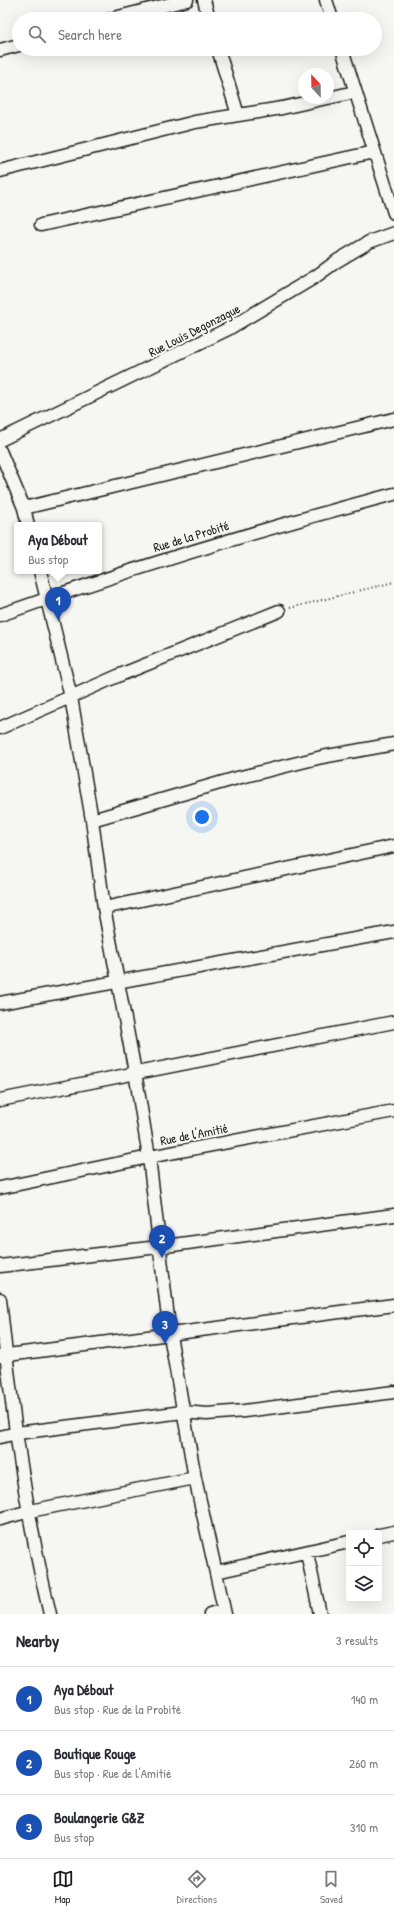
<!DOCTYPE html>
<meta charset="utf-8">
<style>
:root{--surface:#fff;--page:#f2f2f3;--text:#2b2b33;--muted:#7c7c81;--line:#e1e1e2;--accent:#1c1c1c}
body{margin:0;font-family:"Patrick Hand",sans-serif;background:var(--page);color:var(--text)}
.controls{position:absolute;right:12px;bottom:12px;display:grid;overflow:hidden;border-radius:4px;box-shadow:0 4px 16px #0002}
.controls button{width:36px;height:36px;display:grid;place-items:center;padding:0;border:0;border-bottom:1px solid var(--line);background:var(--surface);color:var(--text);font:20px sans-serif}
.compass{position:absolute;left:298px;top:68px;width:36px;height:36px;border-radius:50%;background:var(--surface);box-shadow:0 4px 16px #0002;rotate:338deg}
.you{position:absolute;left:202px;top:817px;width:14px;height:14px;margin:-10px;border:3px solid #fff;border-radius:50%;background:#1a73e8;box-shadow:0 0 0 6px #1a73e833}
.badge{display:grid;place-items:center;width:26px;height:26px;border-radius:50%;background:var(--accent);color:#fff;font-size:13px;font-weight:700}
.pin{position:absolute;translate:-50% -33px;filter:drop-shadow(0 1px 2px #0008)}
.pin::after{content:'';position:absolute;top:21px;width:14px;height:12px;background:inherit;clip-path:polygon(0 0,100% 0,50% 100%)}
.popup{position:absolute;left:14px;top:522px;width:88px;height:52px;box-sizing:border-box;display:grid;place-content:center;border-radius:4px;background:var(--surface);filter:drop-shadow(0 1px 3px #0005);font-size:13px;white-space:nowrap;color:var(--muted)}
.popup b{font-size:15px;color:var(--text)}
.popup::after{content:'';position:absolute;left:50%;top:100%;margin-left:-8px;border:8px solid transparent;border-top-color:var(--surface)}
.list{margin:0;padding:0;list-style:none}
h2{display:flex;justify-content:space-between;align-items:center;height:52px;margin:0;padding:0 16px;font-size:17px}
h2 small{font-size:13px;font-weight:400;color:var(--muted)}
.list li{display:grid;grid-template-columns:26px 1fr auto;gap:12px;align-items:center;box-sizing:border-box;height:64px;padding:0 16px;border-top:1px solid var(--line)}
.list b{display:block;font-size:15px;white-space:nowrap}
.list p{margin:0;font-size:13px;white-space:nowrap;color:var(--muted)}
.list em{font-size:13px;font-style:normal;color:var(--muted)}
.icon{flex:none;width:22px;height:22px;fill:none;stroke:currentColor;stroke-width:2;stroke-linecap:round;stroke-linejoin:round}
.map{position:relative;flex:none;width:394px;height:1614px;overflow:hidden}
.search{position:absolute;background:var(--surface);box-shadow:0 4px 16px #0002;left:12px;right:12px;top:12px;height:44px;display:flex;align-items:center;gap:10px;box-sizing:border-box;padding:0 14px;border-radius:22px;color:var(--muted);font-size:15px}
.sheet{height:244px;background:var(--surface)}
nav{display:flex;justify-content:space-around;align-items:center;box-sizing:border-box;height:56px;border-top:1px solid var(--line);background:var(--surface);font-size:11px;color:var(--muted)}
nav a{display:grid;justify-items:center;gap:2px}
nav .on{color:var(--accent)}
.map>svg:first-child{display:block}
.lines{fill:none;stroke-linecap:round;stroke-linejoin:round}
.street-casing{stroke:#1c1c1c;stroke-width:15}
.path{stroke:#1c1c1c;stroke-width:2;stroke-dasharray:1 3;stroke-linecap:butt}
.street{stroke:#f6f6f2;stroke-width:12}
.labels{text-anchor:middle;dominant-baseline:central;stroke-width:4;stroke-linejoin:round;paint-order:stroke}
.street-label{font-size:13px;fill:#1c1c1c;stroke:#f6f6f2}
</style>
<div class="map">
<svg width="394" height="1614" viewBox="0 0 394 1614">
<rect width="100%" height="100%" fill="#f6f6f2"/>
<filter id="ink" filterUnits="userSpaceOnUse"><feTurbulence type="fractalNoise" baseFrequency=".025" numOctaves="2"/><feDisplacementMap in="SourceGraphic" scale="8" xChannelSelector="R" yChannelSelector="G"/><feConvolveMatrix kernelMatrix="1 2 1 2 8 2 1 2 1" color-interpolation-filters="sRGB"/></filter>
<g filter="url(#ink)">
<g class="lines">
<g class="street-casing">
<path id="street" d="M204 0 209 19
M326 0 332 19
M110 19 187 0
M218 49 238 115
M342 49 394 213
M0 50 19 45
M328 98 355 92
M0 171 195 122 282 108 327 98
M41 225 374 152
M0 440 228 329 315 277 337 261 369 242 394 233
M0 451 24 508 28 525
M24 508 394 419
M40 571 71 697 92 820 104 908 135 1072 149 1157 170 1335 195 1478 225 1614
M0 615C130 569 261 529 394 494
M0 728 120 675 279 611
M92 820 237 778 322 757 394 744
M104 908 394 846
M0 1003 394 932
M0 1100 394 1022
M0 1188 149 1157 394 1111
M0 1266 158 1247 394 1215
M0 1299C11 1404 25 1511 50 1614
M0 1356 394 1305
M0 1437 17 1433 183 1412 207 1414 244 1411 394 1392
M0 1519 30 1511 195 1478
M379 1535 394 1532
M307 1553 320 1614
M216 1572 349 1542
M210 1614 224 1610"/>
</g>
<path class="path" d="M290 608 394 582"/>
<use href="#street" class="street"/>
</g>
</g>
<g class="labels">
<g class="street-label">
<text transform="translate(194 330) rotate(-27)">Rue Louis Degonzague</text>
<text transform="translate(191 536) rotate(-17)">Rue de la Probité</text>
<text transform="translate(194 1134) rotate(-11)">Rue de l'Amitié</text>
</g>
</g>
</svg>
<div class="controls">
<button><svg class="icon" aria-label="locate" viewBox="0 0 24 24"><circle cx="12" cy="12" r="6"/><path d="M12 2v4M12 18v4M2 12h4M18 12h4"/></svg></button>
<button><svg class="icon" aria-label="layers" viewBox="0 0 24 24"><path d="M12 4l9 5-9 5-9-5zM3 14l9 5 9-5"/></svg></button>
</div>
<svg class="compass" viewBox="-18 -18 36 36"><path d="M0-13l5 13h-10z" fill="#e53935"/><path d="M0 13l5-13h-10z" fill="#7c7c81"/></svg>
<div class="you"></div>
<div class="pin badge" style="left:58px;top:620px;background:#1a4fb4">1</div>
<div class="popup"><b>Aya Débout</b>Bus stop</div>
<div class="pin badge" style="left:162px;top:1258px;background:#1a4fb4">2</div>
<div class="pin badge" style="left:165px;top:1344px;background:#1a4fb4">3</div>
<div class="search"><svg class="icon" aria-label="search" viewBox="0 0 24 24"><circle cx="10" cy="10" r="6"/><path d="M15 15l6 6"/></svg>Search here</div>
</div>
<section class="sheet">
<h2>Nearby<small>3 results</small></h2>
<ul class="list">
<li><span class="badge" style="background:#1a4fb4">1</span><div><b>Aya Débout</b><p>Bus stop · Rue de la Probité</p></div><em>140 m</em></li>
<li><span class="badge" style="background:#1a4fb4">2</span><div><b>Boutique Rouge</b><p>Bus stop · Rue de l'Amitié</p></div><em>260 m</em></li>
<li><span class="badge" style="background:#1a4fb4">3</span><div><b>Boulangerie G&amp;Z</b><p>Bus stop</p></div><em>310 m</em></li>
</ul>
</section>
<nav>
<a class="on"><svg class="icon" aria-label="map" viewBox="0 0 24 24"><path d="M3 6l6-2 6 2 6-2v14l-6 2-6-2-6 2zM9 4v14M15 6v14"/></svg>Map</a>
<a><svg class="icon" aria-label="directions" viewBox="0 0 24 24"><path d="M12 3l9 9-9 9-9-9zM9 14v-3h6M13 9l2 2-2 2"/></svg>Directions</a>
<a><svg class="icon" aria-label="saved" viewBox="0 0 24 24"><path d="M7 4h10v16l-5-4-5 4z"/></svg>Saved</a>
</nav>
